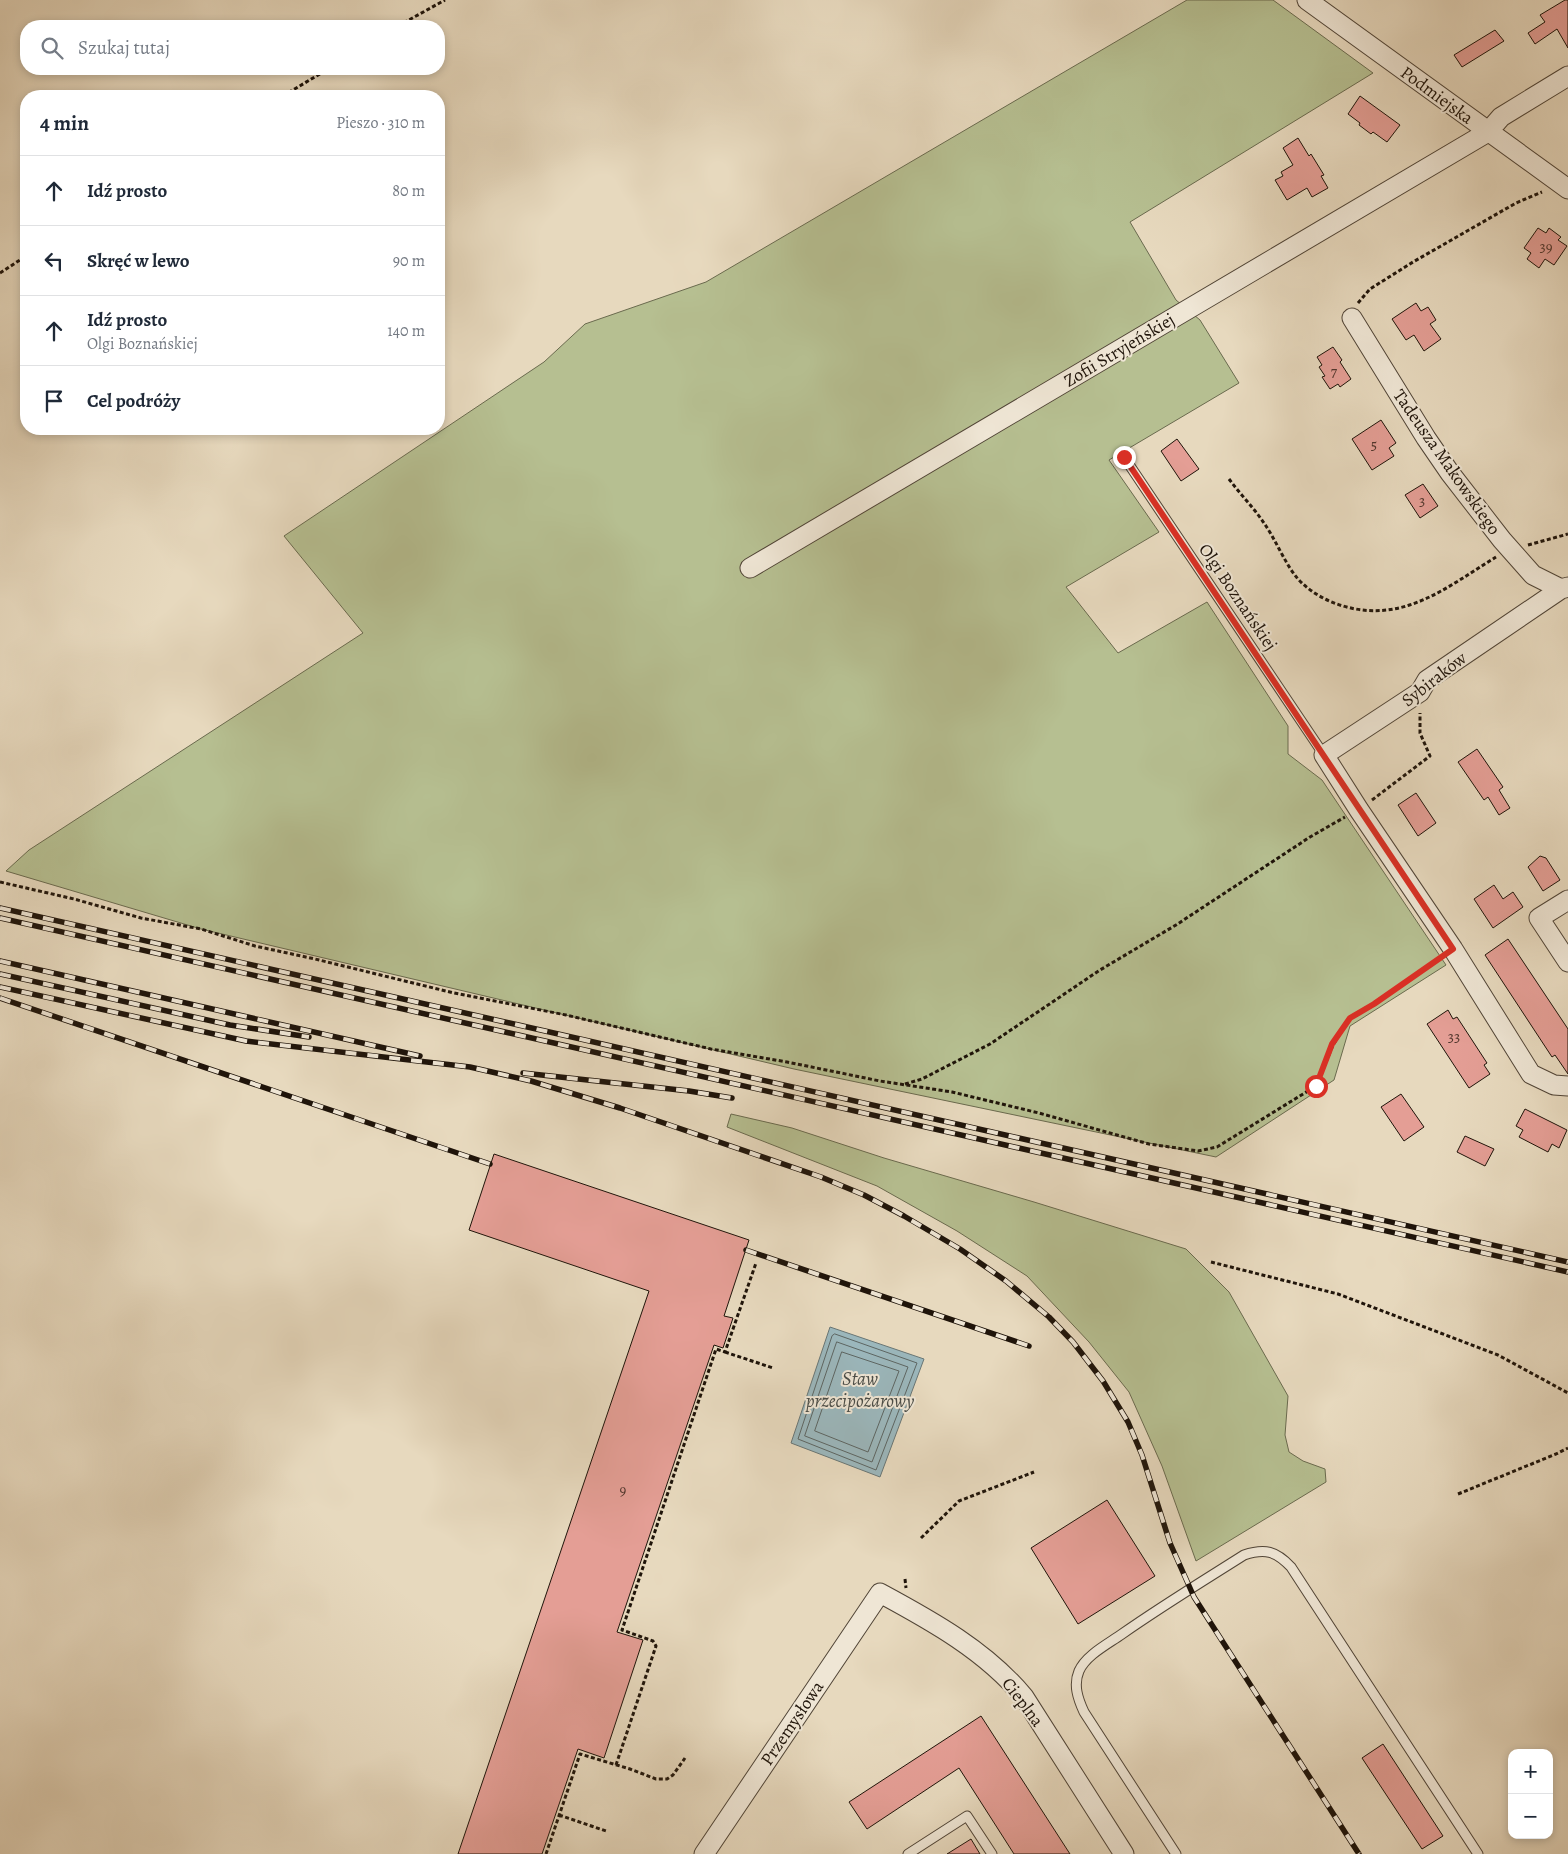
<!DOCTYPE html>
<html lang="pl">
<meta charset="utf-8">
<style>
:root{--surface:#fff;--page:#f6f6f7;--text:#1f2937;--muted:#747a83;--line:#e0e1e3}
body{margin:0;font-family:Alegreya,serif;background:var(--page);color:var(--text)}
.controls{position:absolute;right:15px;bottom:15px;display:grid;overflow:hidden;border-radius:10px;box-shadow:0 2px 8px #0003}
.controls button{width:45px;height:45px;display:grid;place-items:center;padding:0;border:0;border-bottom:1px solid var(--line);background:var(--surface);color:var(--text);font:25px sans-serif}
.stop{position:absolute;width:15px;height:15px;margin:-11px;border:4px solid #d93025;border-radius:50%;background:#fff}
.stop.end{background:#d93025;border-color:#fff;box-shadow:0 1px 5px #0008}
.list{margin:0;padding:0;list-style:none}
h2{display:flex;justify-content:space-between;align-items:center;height:65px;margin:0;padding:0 20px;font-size:21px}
h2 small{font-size:16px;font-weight:400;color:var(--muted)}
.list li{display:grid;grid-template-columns:32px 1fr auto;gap:15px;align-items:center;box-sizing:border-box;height:70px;padding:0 20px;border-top:1px solid var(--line)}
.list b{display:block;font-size:19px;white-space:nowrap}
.list p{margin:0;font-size:16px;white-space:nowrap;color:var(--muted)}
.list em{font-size:16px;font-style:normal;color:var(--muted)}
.icon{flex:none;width:28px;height:28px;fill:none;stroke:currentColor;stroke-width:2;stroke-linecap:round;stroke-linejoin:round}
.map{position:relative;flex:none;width:1568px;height:1854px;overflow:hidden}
.search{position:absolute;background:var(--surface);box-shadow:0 2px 8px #0003;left:20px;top:20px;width:425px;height:55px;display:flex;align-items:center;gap:12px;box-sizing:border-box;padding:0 18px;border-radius:20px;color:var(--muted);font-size:19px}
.panel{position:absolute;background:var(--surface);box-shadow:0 2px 8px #0003;left:20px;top:90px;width:425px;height:345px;border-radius:20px}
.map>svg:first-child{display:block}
.green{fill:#b6bf91;stroke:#6a6a4e}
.water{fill:#9bb7bc;stroke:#697675}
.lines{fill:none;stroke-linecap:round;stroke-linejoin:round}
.shore{stroke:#5d6663;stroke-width:1}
.building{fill:#e49e95;stroke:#1f140a}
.service-casing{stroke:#514537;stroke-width:11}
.minor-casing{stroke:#514537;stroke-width:21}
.path{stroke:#1f140a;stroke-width:3;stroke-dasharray:4 2.5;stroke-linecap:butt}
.service{stroke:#efe6d5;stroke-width:9}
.minor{stroke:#efe6d5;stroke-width:19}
.rail-casing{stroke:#1f140a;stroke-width:5.5}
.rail{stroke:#efe6d5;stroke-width:4;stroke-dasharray:11;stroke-linecap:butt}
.route{stroke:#d93025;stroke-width:6}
.labels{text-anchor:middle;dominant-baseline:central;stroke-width:4;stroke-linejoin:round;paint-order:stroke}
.number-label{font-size:15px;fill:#50362d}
.street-label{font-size:18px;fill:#1f140a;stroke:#efe6d5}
.water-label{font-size:19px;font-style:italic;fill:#4a4d48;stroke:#efe6d5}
</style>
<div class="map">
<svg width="1568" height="1854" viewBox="0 0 1568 1854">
<rect width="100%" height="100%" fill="#e7d9be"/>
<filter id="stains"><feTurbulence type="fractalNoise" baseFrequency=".004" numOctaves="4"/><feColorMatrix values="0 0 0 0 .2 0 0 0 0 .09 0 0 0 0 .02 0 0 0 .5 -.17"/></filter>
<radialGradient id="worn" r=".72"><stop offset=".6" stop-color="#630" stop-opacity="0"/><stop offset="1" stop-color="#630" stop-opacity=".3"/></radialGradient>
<path class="green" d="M1187 0H1273L1373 73 1130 222 1176 300 1200 320 1239 383 1109 460 1159 532 1066 587 1118 653 1207 602 1288 726V754L1322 780 1446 965 1350 1026 1334 1080 1216 1157 794 1069 201 929 6 871 29 850 363 633 284 536 544 362 585 324 706 282Z
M731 1114 792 1128 884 1158 1034 1202 1186 1249 1229 1292 1288 1396 1285 1435 1289 1452 1303 1461 1325 1469 1326 1482 1196 1561 1162 1466 1129 1392 1089 1342 1027 1276 957 1231 877 1186 727 1127Z"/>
<path class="water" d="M830 1327 924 1359 880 1477 791 1443Z"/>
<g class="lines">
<path class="shore" d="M835 1334 917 1363 876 1470 798 1439 832 1336Z
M837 1342 908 1367 872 1462 805 1436Z
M842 1352 899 1371 868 1452 815 1431Z"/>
</g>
<path class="building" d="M1565 0H1568V48L1557 29 1535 44 1528 33 1545 22 1540 15Z
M1495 30 1504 41 1462 67 1454 55Z
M1360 96 1400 125 1387 142 1373 132 1371 134 1359 125 1360 123 1348 114Z
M1298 138 1309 156 1311 154 1324 175 1321 176 1328 188 1312 197 1307 188 1287 200 1275 180 1283 176 1281 172 1293 165 1283 148Z
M1538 228 1546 233 1549 228 1561 237 1558 240 1567 246 1554 265 1545 259 1539 268 1527 259 1531 253 1524 248Z
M1416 303 1421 311 1428 307 1436 320 1430 324 1441 339 1424 351 1414 335 1406 340 1392 319Z
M1333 347 1342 360 1340 362 1351 379 1340 387 1338 384 1330 389 1322 377 1325 376 1319 367 1322 365 1317 357Z
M1381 420 1396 443 1389 448 1394 456 1372 470 1352 439Z
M1177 439 1199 469 1181 481 1161 451Z
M1423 484 1438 506 1420 518 1405 495Z
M1477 749 1503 787 1499 790 1510 808 1499 815 1488 797 1484 800 1458 762Z
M1416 793 1436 823 1418 836 1398 805Z
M1540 856 1546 858 1560 880 1543 891 1528 867Z
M1494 885 1503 899 1513 892 1523 907 1493 928 1474 899Z
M1508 939 1568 1029V1074L1555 1055 1552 1057 1485 955Z
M1448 1010 1453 1019 1457 1017 1487 1063 1484 1065 1490 1074 1469 1088 1427 1024Z
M1401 1094 1424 1127 1404 1141 1381 1107Z
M1525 1109 1567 1130 1559 1148 1552 1144 1548 1152 1519 1137 1523 1130 1516 1126Z
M1465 1136 1494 1149 1485 1166 1457 1152Z
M494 1154 749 1240 724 1316 733 1318 723 1348 714 1345 617 1632 643 1640 604 1758 578 1749 542 1854H458L649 1291 469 1230Z
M1107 1500 1155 1576 1078 1624 1031 1548Z
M981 1716 1070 1854H1014L959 1768 867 1829 849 1802Z
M1383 1744 1443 1836 1422 1849 1362 1758Z
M971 1839 980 1854H947Z"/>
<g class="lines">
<g class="service-casing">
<path id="service" d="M1124 457 1324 755
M908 1854 967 1816 992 1854
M1176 1854 1084 1712C1078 1699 1073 1685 1079 1671 1086 1655 1108 1644 1122 1634 1162 1606 1203 1581 1244 1555 1265 1548 1276 1551 1291 1567L1478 1854"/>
</g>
<g class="minor-casing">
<path id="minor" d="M1307 0 1568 189
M1352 318 1426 438 1450 473 1502 540 1533 575 1561 589
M750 568 1488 132 1501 117 1568 76
M1568 587 1561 589 1427 680 1420 692 1324 755 1359 810 1453 949 1531 1074 1554 1085 1568 1086
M1568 900 1539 918 1568 962
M704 1854 880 1593C932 1621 986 1651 1024 1697L1124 1854"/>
</g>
<path class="path" d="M398 26 445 0
M283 96 328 69
M0 273 26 256
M1358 303 1370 289 1413 262 1516 203 1542 192
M1229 479C1240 494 1254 508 1264 523 1276 540 1285 564 1298 579 1310 592 1326 601 1343 606 1404 624 1447 587 1496 557
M1528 545 1568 534
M1372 800 1430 756 1420 733V713
M0 882 74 899 141 918 201 929 255 946 315 959 454 993 566 1015 711 1049 787 1062 880 1081 952 1092 1039 1113 1149 1144 1198 1151 1217 1147 1316 1086 1333 1045 1350 1018 1374 1003 1440 958
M905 1084 922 1079 990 1044 1100 970 1176 925 1310 837 1345 817
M1211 1262 1338 1294 1498 1355 1568 1393
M725 1352 773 1368
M1458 1494 1556 1454 1568 1448
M921 1538 959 1501 1034 1472
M905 1579 906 1588
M616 1765 656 1646 653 1641 622 1630 716 1349 725 1352 756 1263
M559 1815 606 1831
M546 1854 580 1754 630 1769 656 1779H667L673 1775 685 1758"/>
<use href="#service" class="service"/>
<use href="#minor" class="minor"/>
<g class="rail-casing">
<path id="rail" d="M0 908 1568 1262
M0 918 1568 1272
M0 961 420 1056
M0 974 230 1025 309 1037
M0 987 246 1041 470 1067 531 1081 620 1108 821 1177 864 1195 904 1216 960 1249 1006 1281 1049 1317 1073 1342 1103 1381 1128 1422 1142 1455 1170 1543 1194 1597 1359 1854
M0 998 490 1164
M523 1073 689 1091 732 1098
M746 1250 1029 1346"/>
</g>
<use href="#rail" class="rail"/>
</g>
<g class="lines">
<path class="route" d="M1124 457 1453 949 1374 1004 1350 1018 1332 1044 1316 1086"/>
</g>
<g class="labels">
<g class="number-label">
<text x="1546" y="247">39</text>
<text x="1334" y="372">7</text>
<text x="1374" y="445">5</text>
<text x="1422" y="501">3</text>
<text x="1454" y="1037">33</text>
<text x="623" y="1490">9</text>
</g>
<g class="street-label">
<text transform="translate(1437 95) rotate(36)">Podmiejska</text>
<text transform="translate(1119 350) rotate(-31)">Zofii Stryjeńskiej</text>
<text transform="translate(1447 462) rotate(55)">Tadeusza Makowskiego</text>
<text transform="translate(1238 597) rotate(56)">Olgi Boznańskiej</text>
<text transform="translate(1434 679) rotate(-38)">Sybiraków</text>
<text transform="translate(1023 1702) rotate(53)">Cieplna</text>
<text transform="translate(792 1723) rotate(-56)">Przemysłowa</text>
</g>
<g class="water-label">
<text x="860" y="1379">Staw<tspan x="860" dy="22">przecipożarowy</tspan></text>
</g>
</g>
<rect width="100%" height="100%" filter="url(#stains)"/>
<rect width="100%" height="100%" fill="url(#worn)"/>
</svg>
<div class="controls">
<button>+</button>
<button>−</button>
</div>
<div class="stop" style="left:1316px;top:1086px"></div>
<div class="stop end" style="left:1124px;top:457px"></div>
<div class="search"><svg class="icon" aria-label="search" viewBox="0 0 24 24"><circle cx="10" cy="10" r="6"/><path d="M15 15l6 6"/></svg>Szukaj tutaj</div>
<section class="panel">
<h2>4 min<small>Pieszo · 310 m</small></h2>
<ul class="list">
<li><svg class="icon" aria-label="ahead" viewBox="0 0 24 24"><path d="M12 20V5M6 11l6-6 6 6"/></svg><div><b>Idź prosto</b></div><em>80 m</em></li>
<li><svg class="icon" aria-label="left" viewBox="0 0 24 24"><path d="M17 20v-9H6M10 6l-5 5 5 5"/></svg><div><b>Skręć w lewo</b></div><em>90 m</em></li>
<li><svg class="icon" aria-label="ahead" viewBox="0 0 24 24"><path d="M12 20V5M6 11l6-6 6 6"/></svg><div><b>Idź prosto</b><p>Olgi Boznańskiej</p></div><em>140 m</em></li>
<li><svg class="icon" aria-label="arrive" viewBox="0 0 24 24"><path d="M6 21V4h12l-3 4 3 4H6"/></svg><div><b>Cel podróży</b></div></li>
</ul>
</section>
</div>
